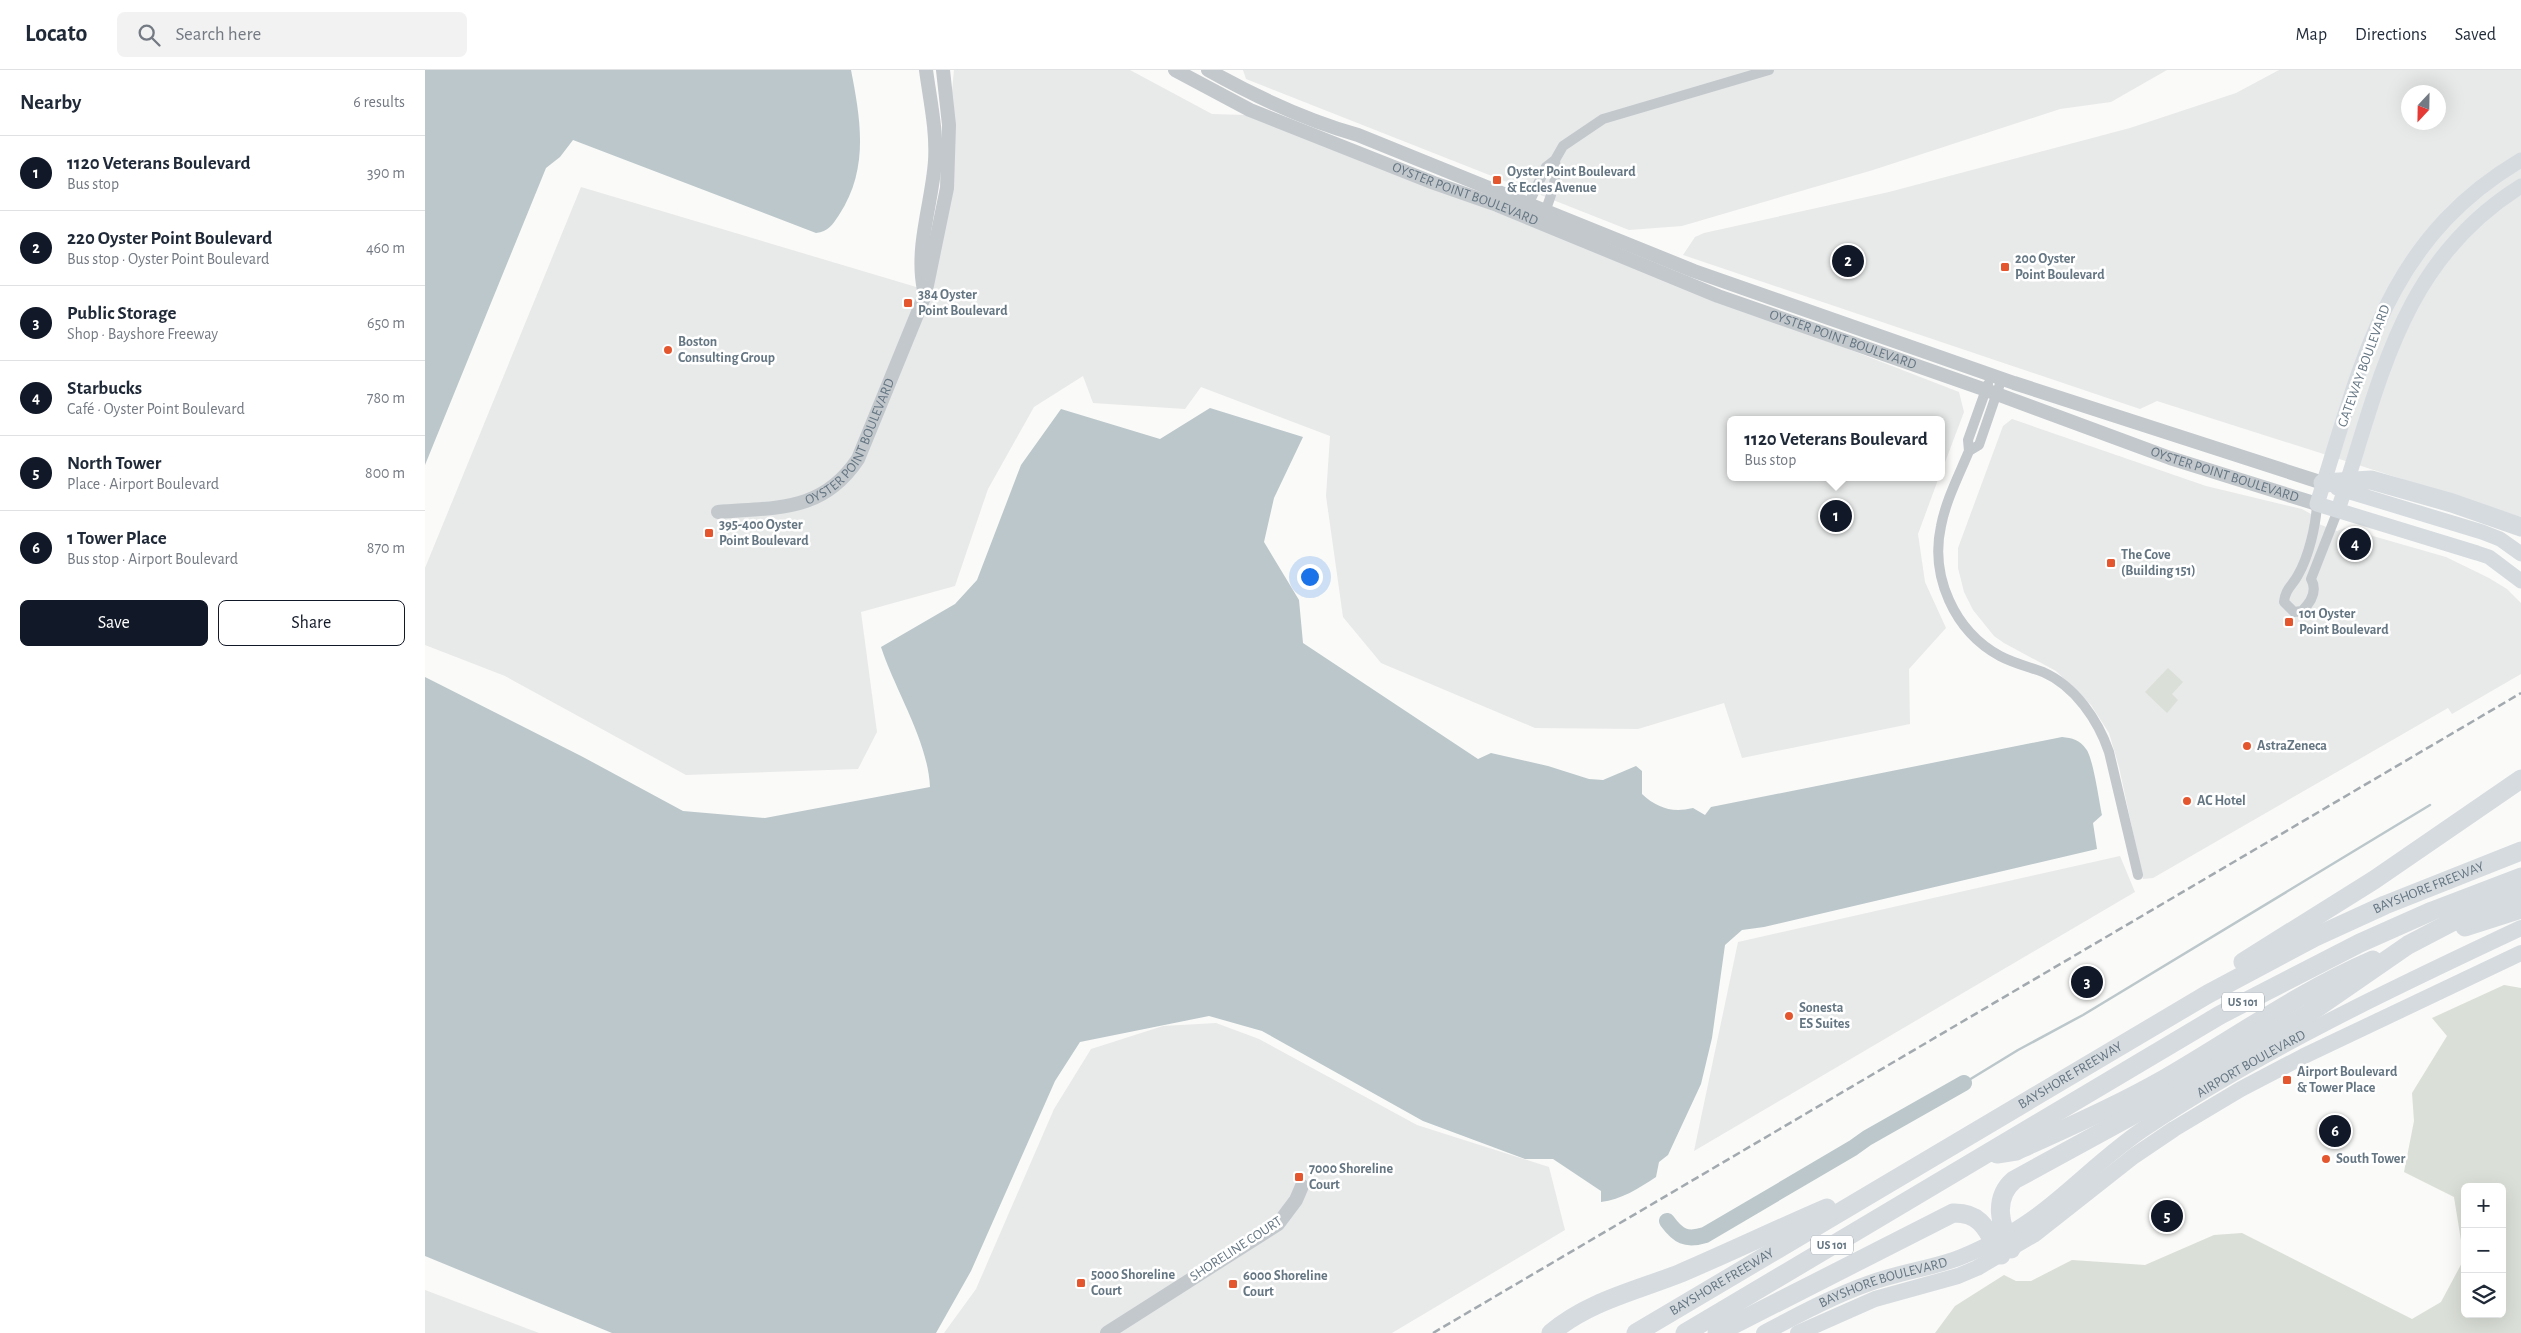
<!DOCTYPE html>
<meta charset="utf-8">
<style>
:root{--surface:#fff;--page:#f2f2f3;--text:#1f2937;--muted:#747a83;--line:#e0e1e3;--accent:#111827}
body{margin:0;font-family:"Alegreya Sans",sans-serif;background:var(--page);color:var(--text)}
.controls{position:absolute;right:15px;bottom:15px;display:grid;overflow:hidden;border-radius:8px;box-shadow:0 5px 20px #0002}
.controls button{width:45px;height:45px;display:grid;place-items:center;padding:0;border:0;border-bottom:1px solid var(--line);background:var(--surface);color:var(--text);font:25px sans-serif}
.compass{position:absolute;left:1976px;top:15px;width:45px;height:45px;border-radius:50%;background:var(--surface);box-shadow:0 5px 20px #0002;rotate:202deg}
.you{position:absolute;left:884px;top:506px;width:18px;height:18px;margin:-12px;border:4px solid #fff;border-radius:50%;background:#1a73e8;box-shadow:0 0 0 8px #1a73e833}
.badge{display:grid;place-items:center;width:32px;height:32px;border-radius:50%;background:var(--accent);color:#fff;font-size:16px;font-weight:700}
.pin{position:absolute;translate:-50% -50%;border:2px solid #fff;box-shadow:0 1px 5px #0006}
.popup{position:absolute;left:1302px;top:346px;width:218px;height:65px;box-sizing:border-box;display:grid;place-content:center;border-radius:8px;background:var(--surface);filter:drop-shadow(0 1px 4px #0005);font-size:16px;white-space:nowrap;color:var(--muted)}
.popup b{font-size:19px;color:var(--text)}
.popup::after{content:'';position:absolute;left:50%;top:100%;margin-left:-10px;border:10px solid transparent;border-top-color:var(--surface)}
.list{margin:0;padding:0;list-style:none}
h2{display:flex;justify-content:space-between;align-items:center;height:65px;margin:0;padding:0 20px;font-size:21px}
h2 small{font-size:16px;font-weight:400;color:var(--muted)}
.list li{display:grid;grid-template-columns:32px 1fr auto;gap:15px;align-items:center;box-sizing:border-box;height:75px;padding:0 20px;border-top:1px solid var(--line)}
.list b{display:block;font-size:19px;white-space:nowrap}
.list p{margin:0;font-size:16px;white-space:nowrap;color:var(--muted)}
.list em{font-size:16px;font-style:normal;color:var(--muted)}
.actions{display:flex;gap:10px;padding:15px 20px}
.actions a{flex:1;padding:11px 0;border:1px solid var(--accent);border-radius:8px;text-align:center;font-size:18px;color:var(--accent)}
.actions .main{background:var(--accent);color:#fff}
.icon{flex:none;width:28px;height:28px;fill:none;stroke:currentColor;stroke-width:2;stroke-linecap:round;stroke-linejoin:round}
.map{position:relative;flex:none;width:2096px;height:1263px;overflow:hidden}
header{display:flex;align-items:center;gap:30px;box-sizing:border-box;height:70px;padding:0 25px;background:var(--surface);border-bottom:1px solid var(--line)}
header strong{font-size:24px}
nav{display:flex;gap:28px;margin-inline-start:auto;font-size:18px}
.search{width:350px;height:45px;background:var(--page);display:flex;align-items:center;gap:12px;box-sizing:border-box;padding:0 18px;border-radius:8px;color:var(--muted);font-size:19px}
main{display:flex}
aside{flex:1;background:var(--surface)}
.map>svg:first-child{display:block}
.built{fill:#e8e9e9;fill-rule:evenodd}
.green{fill:#dadfd7;fill-rule:evenodd}
.water{fill:#bbc7cb}
.lines{fill:none;stroke-linecap:round;stroke-linejoin:round}
.stream{stroke:#bbc7cb;stroke-width:2.5}
.river{stroke:#bbc7cb;stroke-width:16}
.minor{stroke:#c3c8cc;stroke-width:10}
.tertiary{stroke:#c3c8cc;stroke-width:14}
.secondary{stroke:#d6dbdf;stroke-width:15}
.primary{stroke:#d6dbdf;stroke-width:16}
.motorway{stroke:#d6dbdf;stroke-width:19}
.rail{stroke:#a2aab0;stroke-width:2.5;stroke-dasharray:8 4;stroke-linecap:butt}
.poi-dot{fill:#e4572e;stroke:#fff;stroke-width:2}
.labels{text-anchor:middle;dominant-baseline:central;stroke-width:5;stroke-linejoin:round;paint-order:stroke}
.shield{fill:#fff;stroke:#939fa8;stroke-width:1}
.shield-label{font-size:12px;font-weight:bold;fill:#657683}
.poi-label{font-size:14px;font-weight:bold;fill:#657683;stroke:#fff;text-anchor:start}
.street-label{font-size:14px;fill:#657683;stroke:#fff}
</style>
<header>
<strong>Locato</strong>
<div class="search"><svg class="icon" aria-label="search" viewBox="0 0 24 24"><circle cx="10" cy="10" r="6"/><path d="M15 15l6 6"/></svg>Search here</div>
<nav><a>Map</a><a>Directions</a><a>Saved</a></nav>
</header>
<main>
<aside>
<h2>Nearby<small>6 results</small></h2>
<ul class="list">
<li><span class="badge">1</span><div><b>1120 Veterans Boulevard</b><p>Bus stop</p></div><em>390 m</em></li>
<li><span class="badge">2</span><div><b>220 Oyster Point Boulevard</b><p>Bus stop · Oyster Point Boulevard</p></div><em>460 m</em></li>
<li><span class="badge">3</span><div><b>Public Storage</b><p>Shop · Bayshore Freeway</p></div><em>650 m</em></li>
<li><span class="badge">4</span><div><b>Starbucks</b><p>Café · Oyster Point Boulevard</p></div><em>780 m</em></li>
<li><span class="badge">5</span><div><b>North Tower</b><p>Place · Airport Boulevard</p></div><em>800 m</em></li>
<li><span class="badge">6</span><div><b>1 Tower Place</b><p>Bus stop · Airport Boulevard</p></div><em>870 m</em></li>
</ul>
<div class="actions"><a class="main">Save</a><a>Share</a></div>
</aside>
<div class="map">
<svg width="2096" height="1263" viewBox="0 0 2096 1263">
<rect width="100%" height="100%" fill="#fafaf8"/>
<path class="built" d="M529 0H705L787 44 821 45 1534 322 1539 342 1516 403V350H1306V407H1514L1493 464 1500 512 1521 558 1484 599 1485 654 1317 688 1299 633 1213 659 1110 658 956 593 918 547 901 426 905 366 776 317 760 339 668 333 658 306 609 337 563 419 530 516 436 542 452 662 433 699 261 705 80 606 0 575V498L156 117 508 222Z
M818 0H1742L1686 32 1635 39 1448 100 1257 156 1204 160 821 9Z
M1854 0H2096V447L1732 331 1715 339 1258 185 1270 167 1279 163 1464 122 1705 58 1811 23ZM1984 22H2014V52H1984Z
M1587 349 1781 416 1877 439 1886 444 1891 453 1912 461 1920 458 2021 487 2064 508 2082 519 2096 533V604L2027 644 2023 638 1728 808 1718 809 1694 697 1684 663 1666 635 1631 601 1579 573 1569 566 1548 540 1539 522 1533 498V478L1578 356Z
M1695 786 1710 822 1269 1081 1313 872Z
M791 953 834 969 992 1055 1124 1097 1140 1160 967 1263H519L551 1219 629 1039 666 979 738 956Z
M0 1220 114 1263H0Z"/>
<path class="green" d="M1743 598 1758 612 1747 624 1753 630 1742 643 1720 622Z
M2079 915 2096 918V1263H1510L1530 1236 1579 1205 1591 1211H1606L1647 1190 1720 1195 1789 1165 1817 1163 1987 1249 2016 1232 2039 1189 2029 1127 1979 1102 1989 1051 1987 1023 2022 966 2007 948ZM2040 1117H2077V1244H2040Z"/>
<path class="water" d="M0 0H426C436 51 444 99 414 145 408 154 403 162 391 163L148 70 135 87 121 98 0 395Z
M785 338 878 367 849 428 839 472 874 530 878 573 1053 689 1066 683 1123 696 1164 709 1178 710 1211 696 1217 701V724C1232 738 1247 743 1268 738L1280 745 1286 737 1637 667C1647 668 1655 670 1661 679 1668 687 1674 731 1677 745L1668 753 1672 779 1339 857 1317 860 1300 875 1287 968 1276 1014 1243 1085 1234 1092 1231 1107C1214 1118 1196 1130 1176 1132V1121L1128 1089H1100L998 1051 837 961 784 946 655 972 630 1011 546 1201 511 1263H187L0 1186V607L158 687 258 741 340 748 505 717C503 671 470 620 456 577L530 534 552 510 596 395 636 339 735 369Z"/>
<g class="lines">
<path class="stream" d="M1539 1013 1593 980 1658 945 2005 735"/>
<path class="river" d="M1242 1151C1253 1166 1261 1171 1280 1165L1428 1078 1442 1068 1539 1013"/>
<path class="minor" d="M1101 139 1121 97 1130 90 1138 76 1178 49 1344 0
M1118 147C1125 128 1133 111 1130 90
M1563 314 1543 370 1544 381C1534 405 1521 430 1516 456 1505 506 1529 561 1575 586 1588 593 1604 597 1618 602 1650 616 1673 650 1684 682L1713 805
M1544 381 1554 375 1577 308
M1892 434C1891 455 1884 486 1873 505 1868 515 1860 519 1859 532L1869 542 1877 541C1886 532 1893 521 1886 509L1913 440"/>
<g class="tertiary">
<path id="s1" d="M750 0 825 40 1009 113 1072 135 1293 226 1561 320 1745 388 1892 434"/>
<path d="M783 0C831 27 880 50 933 65L1269 201 1589 313 1898 413"/>
<path d="M499 220C490 177 507 134 510 91 512 61 505 30 501 0"/>
<path id="s2" d="M293 442C351 437 397 443 433 389L500 225 522 118 524 55 518 0"/>
<path d="M682 1263 853 1154 871 1130 877 1116"/>
</g>
<path class="secondary" d="M2096 90C1959 171 1937 294 1892 434L2052 483 2064 487 2096 511
M1912 418 2057 462 2075 469 2096 484
M1913 440C1955 314 1974 192 2096 116"/>
<g class="primary">
<path id="s3" d="M1339 1263C1373 1245 1408 1226 1445 1213 1472 1203 1501 1199 1528 1190 1546 1184 1563 1175 1580 1166 1633 1137 1670 1091 1720 1058 1839 979 1968 918 2096 858"/>
<path d="M1373 1263 1450 1229 1533 1206 1552 1198 1610 1164 1709 1086 1749 1059 1816 1019 1879 986 2096 883"/>
</g>
<g class="motorway">
<path d="M1898 413 1946 410 2027 433 2096 457"/>
<path d="M2040 857 2096 839"/>
<path d="M1818 892 1949 810 2096 709"/>
<path d="M1572 1084 1591 1081C1641 1058 1692 1036 1741 1008 1810 968 1874 922 1948 890"/>
<path d="M1586 1179C1576 1156 1567 1129 1589 1110L1721 1038 1886 942 1983 875 2027 852 2096 821"/>
<path d="M1126 1263C1164 1231 1211 1221 1256 1203 1305 1182 1353 1159 1402 1138"/>
<path id="s4" d="M1211 1263 1783 924 1890 867 1960 835 2096 781"/>
<path d="M1260 1263 1795 945 1935 873 2007 841 2096 807"/>
<path d="M1292 1263 1528 1143C1558 1142 1563 1163 1576 1185"/>
</g>
<path class="rail" d="M1008 1263 2096 623"/>
</g>
<g class="poi-dot">
<rect x="1067" y="105" width="10" height="10" rx="2.5"/>
<rect x="1575" y="192" width="10" height="10" rx="2.5"/>
<rect x="478" y="228" width="10" height="10" rx="2.5"/>
<circle cx="243" cy="280" r="5"/>
<rect x="279" y="458" width="10" height="10" rx="2.5"/>
<rect x="1681" y="488" width="10" height="10" rx="2.5"/>
<rect x="1859" y="547" width="10" height="10" rx="2.5"/>
<circle cx="1822" cy="676" r="5"/>
<circle cx="1762" cy="731" r="5"/>
<circle cx="1364" cy="946" r="5"/>
<rect x="1857" y="1005" width="10" height="10" rx="2.5"/>
<circle cx="1901" cy="1089" r="5"/>
<rect x="869" y="1102" width="10" height="10" rx="2.5"/>
<rect x="651" y="1208" width="10" height="10" rx="2.5"/>
<rect x="803" y="1209" width="10" height="10" rx="2.5"/>
</g>
<g class="labels">
<g class="shield">
<rect x="1797" y="922.5" width="42" height="19" rx="4"/>
<rect x="1386" y="1165.5" width="42" height="19" rx="4"/>
</g>
<g class="shield-label">
<text x="1818" y="932">US 101</text>
<text x="1407" y="1175">US 101</text>
</g>
<g class="poi-label">
<text x="1082" y="102">Oyster Point Boulevard<tspan x="1082" dy="16">&amp; Eccles Avenue</tspan></text>
<text x="1590" y="189">200 Oyster<tspan x="1590" dy="16">Point Boulevard</tspan></text>
<text x="493" y="225">384 Oyster<tspan x="493" dy="16">Point Boulevard</tspan></text>
<text x="253" y="272">Boston<tspan x="253" dy="16">Consulting Group</tspan></text>
<text x="294" y="455">395-400 Oyster<tspan x="294" dy="16">Point Boulevard</tspan></text>
<text x="1696" y="485">The Cove<tspan x="1696" dy="16">(Building 151)</tspan></text>
<text x="1874" y="544">101 Oyster<tspan x="1874" dy="16">Point Boulevard</tspan></text>
<text x="1832" y="676">AstraZeneca</text>
<text x="1772" y="731">AC Hotel</text>
<text x="1374" y="938">Sonesta<tspan x="1374" dy="16">ES Suites</tspan></text>
<text x="1872" y="1002">Airport Boulevard<tspan x="1872" dy="16">&amp; Tower Place</tspan></text>
<text x="1911" y="1089">South Tower</text>
<text x="884" y="1099">7000 Shoreline<tspan x="884" dy="16">Court</tspan></text>
<text x="666" y="1205">5000 Shoreline<tspan x="666" dy="16">Court</tspan></text>
<text x="818" y="1206">6000 Shoreline<tspan x="818" dy="16">Court</tspan></text>
</g>
<g class="street-label">
<text stroke="none"><textPath href="#s1" startOffset="316">OYSTER POINT BOULEVARD</textPath></text>
<text stroke="none"><textPath href="#s1" startOffset="721">OYSTER POINT BOULEVARD</textPath></text>
<text transform="translate(1939 296) rotate(-70)">GATEWAY BOULEVARD</text>
<text stroke="none"><textPath href="#s2" startOffset="166">OYSTER POINT BOULEVARD</textPath></text>
<text stroke="none"><textPath href="#s1" startOffset="1126">OYSTER POINT BOULEVARD</textPath></text>
<text stroke="none"><textPath href="#s4" startOffset="910">BAYSHORE FREEWAY</textPath></text>
<text stroke="none"><textPath href="#s3" startOffset="562">AIRPORT BOULEVARD</textPath></text>
<text stroke="none"><textPath href="#s4" startOffset="505">BAYSHORE FREEWAY</textPath></text>
<text transform="translate(811 1179) rotate(-33)">SHORELINE COURT</text>
<text stroke="none"><textPath href="#s4" startOffset="100">BAYSHORE FREEWAY</textPath></text>
<text stroke="none"><textPath href="#s3" startOffset="130">BAYSHORE BOULEVARD</textPath></text>
</g>
</g>
</svg>
<div class="controls">
<button>+</button>
<button>−</button>
<button><svg class="icon" aria-label="layers" viewBox="0 0 24 24"><path d="M12 4l9 5-9 5-9-5zM3 14l9 5 9-5"/></svg></button>
</div>
<svg class="compass" viewBox="-18 -18 36 36"><path d="M0-13l5 13h-10z" fill="#e53935"/><path d="M0 13l5-13h-10z" fill="#747a83"/></svg>
<div class="you"></div>
<div class="pin badge" style="left:1411px;top:446px">1</div>
<div class="popup"><b>1120 Veterans Boulevard</b>Bus stop</div>
<div class="pin badge" style="left:1423px;top:191px">2</div>
<div class="pin badge" style="left:1662px;top:912px">3</div>
<div class="pin badge" style="left:1930px;top:474px">4</div>
<div class="pin badge" style="left:1742px;top:1146px">5</div>
<div class="pin badge" style="left:1910px;top:1061px">6</div>
</div>
</main>
